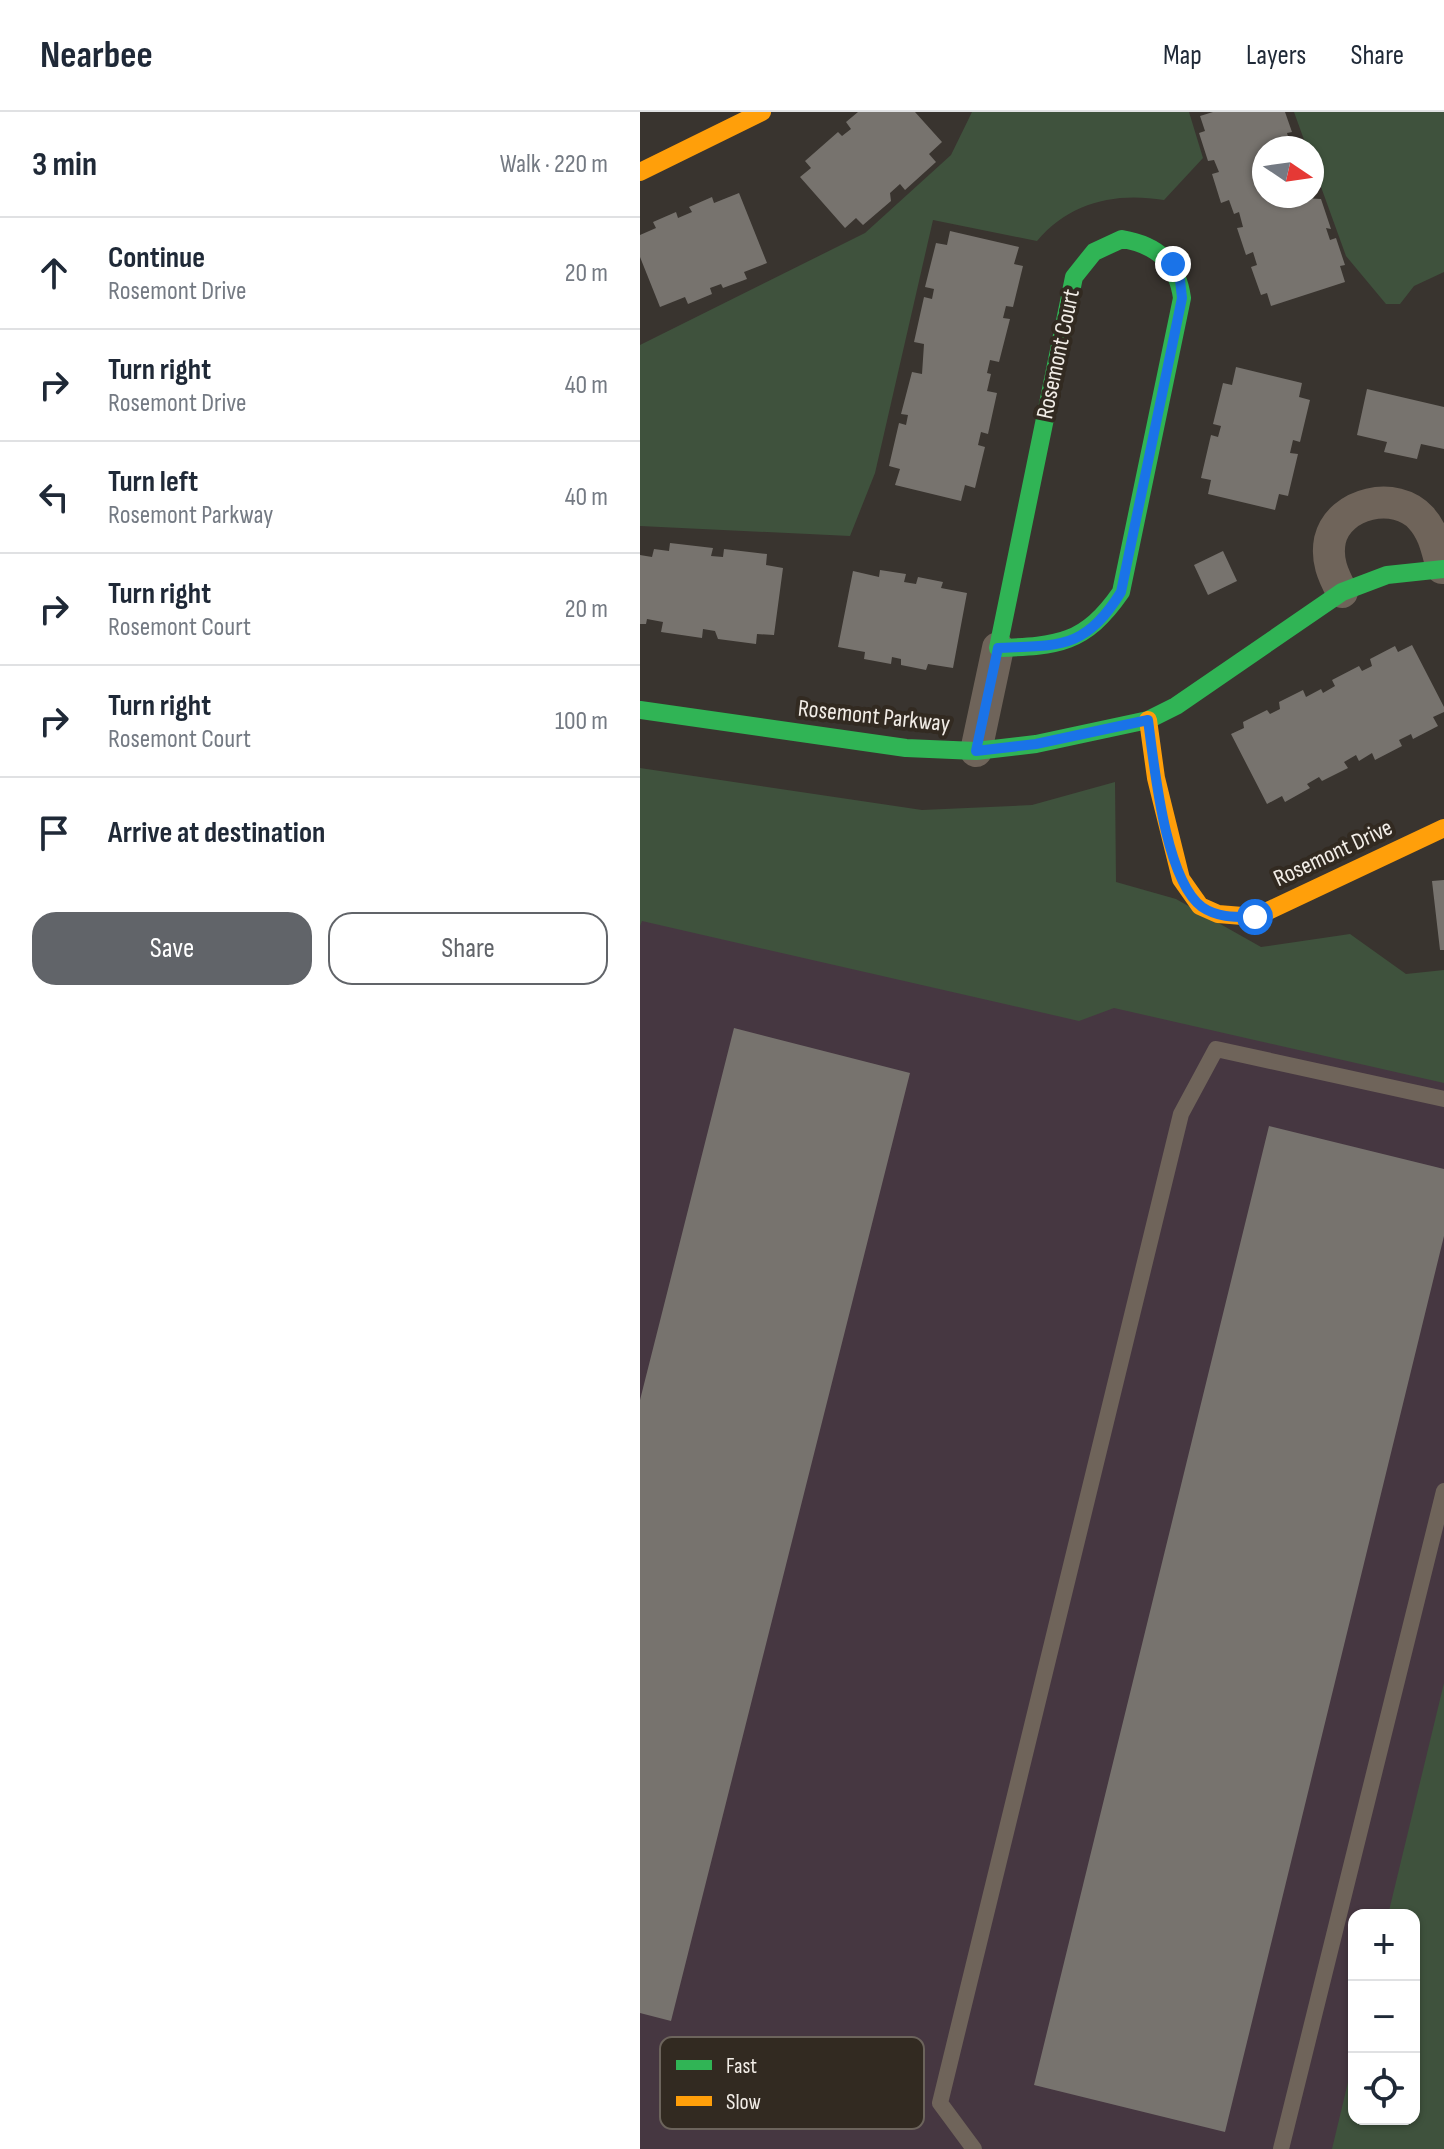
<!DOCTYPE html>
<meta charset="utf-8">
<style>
:root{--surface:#fff;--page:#f2f2f3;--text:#1f2937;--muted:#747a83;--line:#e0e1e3;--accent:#616469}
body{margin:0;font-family:"Sofia Sans Condensed",sans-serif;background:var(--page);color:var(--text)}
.controls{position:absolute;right:24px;bottom:24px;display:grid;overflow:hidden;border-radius:16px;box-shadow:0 2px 6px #0004}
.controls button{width:72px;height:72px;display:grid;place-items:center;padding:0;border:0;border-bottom:2px solid var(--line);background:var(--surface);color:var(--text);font:40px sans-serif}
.compass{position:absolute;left:612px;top:24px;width:72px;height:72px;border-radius:50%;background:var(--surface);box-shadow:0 2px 6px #0004;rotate:103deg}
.stop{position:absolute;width:24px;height:24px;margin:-18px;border:6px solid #1a73e8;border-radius:50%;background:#fff}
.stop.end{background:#1a73e8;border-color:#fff;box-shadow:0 2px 8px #0008}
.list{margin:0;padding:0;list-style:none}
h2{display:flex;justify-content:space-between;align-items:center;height:104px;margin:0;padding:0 32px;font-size:34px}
h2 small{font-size:26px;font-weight:400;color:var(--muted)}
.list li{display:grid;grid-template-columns:52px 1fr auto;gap:24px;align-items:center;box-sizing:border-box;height:112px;padding:0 32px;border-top:2px solid var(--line)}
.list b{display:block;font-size:30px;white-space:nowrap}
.list p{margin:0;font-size:26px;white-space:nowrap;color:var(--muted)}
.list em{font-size:26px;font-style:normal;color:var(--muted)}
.actions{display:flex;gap:16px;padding:24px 32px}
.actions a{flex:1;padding:18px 0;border:2px solid var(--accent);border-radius:24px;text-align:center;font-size:28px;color:var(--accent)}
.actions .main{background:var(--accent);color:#fff}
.icon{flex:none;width:44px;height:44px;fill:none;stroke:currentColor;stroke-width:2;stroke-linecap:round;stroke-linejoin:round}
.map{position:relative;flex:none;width:804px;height:2037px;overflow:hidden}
header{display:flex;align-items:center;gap:48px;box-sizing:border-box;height:112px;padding:0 40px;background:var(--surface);border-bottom:2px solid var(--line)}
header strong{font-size:38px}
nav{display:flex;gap:44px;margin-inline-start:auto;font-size:28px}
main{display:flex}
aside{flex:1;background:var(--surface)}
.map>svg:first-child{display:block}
.industrial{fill:#463741;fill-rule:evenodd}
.green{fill:#3f523d}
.building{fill:#77736e}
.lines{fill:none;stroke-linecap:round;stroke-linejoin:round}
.lane{stroke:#6f645a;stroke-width:16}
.street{stroke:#6f645a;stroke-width:32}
.fast{stroke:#30b455;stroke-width:18}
.slow{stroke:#ff9f0a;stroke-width:18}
.route{stroke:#1a73e8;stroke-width:10}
.labels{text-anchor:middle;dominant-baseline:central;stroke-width:8;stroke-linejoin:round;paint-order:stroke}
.street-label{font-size:24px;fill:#f2ede7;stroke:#322a21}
.key{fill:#322a21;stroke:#6c645c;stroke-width:2}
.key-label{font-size:22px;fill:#f2ede7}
</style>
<header>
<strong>Nearbee</strong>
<nav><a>Map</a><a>Layers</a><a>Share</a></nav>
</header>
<main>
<aside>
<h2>3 min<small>Walk · 220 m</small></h2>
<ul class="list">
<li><svg class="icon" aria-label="ahead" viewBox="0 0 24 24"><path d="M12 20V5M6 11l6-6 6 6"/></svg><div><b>Continue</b><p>Rosemont Drive</p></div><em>20 m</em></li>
<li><svg class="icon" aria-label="right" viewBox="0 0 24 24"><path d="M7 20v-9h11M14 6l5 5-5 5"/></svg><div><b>Turn right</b><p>Rosemont Drive</p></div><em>40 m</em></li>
<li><svg class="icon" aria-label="left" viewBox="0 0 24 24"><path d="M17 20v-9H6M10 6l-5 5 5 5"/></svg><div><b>Turn left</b><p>Rosemont Parkway</p></div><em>40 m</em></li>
<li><svg class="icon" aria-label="right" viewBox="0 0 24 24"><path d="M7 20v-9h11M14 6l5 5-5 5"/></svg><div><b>Turn right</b><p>Rosemont Court</p></div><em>20 m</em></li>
<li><svg class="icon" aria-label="right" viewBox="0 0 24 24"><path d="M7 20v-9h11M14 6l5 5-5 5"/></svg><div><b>Turn right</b><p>Rosemont Court</p></div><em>100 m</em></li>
<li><svg class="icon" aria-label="arrive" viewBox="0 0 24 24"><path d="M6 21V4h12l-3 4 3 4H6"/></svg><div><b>Arrive at destination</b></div></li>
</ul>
<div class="actions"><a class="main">Save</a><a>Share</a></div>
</aside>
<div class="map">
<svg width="804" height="2037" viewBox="0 0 804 2037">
<rect width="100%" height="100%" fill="#39342f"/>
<path class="industrial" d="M0 738 804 910V2037H0ZM714 1803H774V2007H714Z"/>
<path class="green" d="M332 0H549L563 46 524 88C475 80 430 90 397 129L293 108 235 361 210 424 0 414V233L225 121 311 43Z
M654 0H804V160L774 174 760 192H746L706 144 672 50V36H667Z
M0 656 282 698 392 693 475 670 476 770 536 787 621 835 710 822 766 862 804 858V971L474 896 439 909 2 809 0 814Z
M804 1571V2037H692L714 1945V2007H774V1803H748Z"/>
<path class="building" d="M218 0H275L302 30 289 42 296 50 265 78 260 72 250 81 251 89 223 113 216 106 205 116 160 65 171 56 165 49 198 20 202 24 211 17 206 10Z
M573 0H645L652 20 647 21 651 34 657 33 658 36H624V84L681 87 691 117 686 116 690 128 696 126 705 153 700 154 705 170 631 194 627 181 621 183 611 155 617 153 613 140 606 143 597 116 603 115 599 100 594 102 589 88 581 91 572 62 579 60 574 48 568 49 559 21 565 19 560 4Z
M99 81 127 151 104 160 107 167 83 176 81 172 70 176 72 182 48 192 45 185 20 195 0 145V123L16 116 13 110 36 100 38 106 52 100 49 95 72 85 74 91Z
M310 119 379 135 374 152 383 154 373 195 366 194 363 206 370 207 359 250 350 248 347 261 351 262 347 279 357 281 348 322 341 320 338 333 345 335 335 376 325 373 321 389 255 373 260 357 249 354 259 311 266 313 268 303 261 302 272 260 282 262 284 232 274 230 284 185 292 187 294 177 285 175 296 131 307 133Z
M596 255 662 271 659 285 670 288 660 330 653 328 650 341 658 342 648 384 639 382 635 398 568 382 571 368 561 366 571 323 578 325 581 314 573 312 583 271 592 273Z
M727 277 804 295V337L781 332 777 347 744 340 747 330 717 323Z
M30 431 73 436 71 444 83 445 84 437 127 442 126 453 143 456 134 523 117 522 116 532 78 527 75 519 63 517 62 526 21 520 23 510 7 507 6 512H0V443L12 445 14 437 29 439Z
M583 439 597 469 568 483 554 453Z
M240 458 266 462 264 470 276 472 278 465 303 470 301 476 327 481 313 556 288 552 286 558 261 553V547L252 545 251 552 224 547 225 540 198 535 213 459 239 465Z
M772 533 804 595V600L793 605 798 614 773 627 771 622 759 628 762 634 735 648 732 641 719 649 716 643 704 650 708 656 682 669 679 665 667 672 670 676 645 690 642 684 627 692 591 622 604 616 603 610 627 598 630 602 640 597 639 590 663 578 666 585 681 577 683 581 695 574 692 568 719 554 722 559 732 554 730 547 755 534 758 540Z
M804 768V838H800L792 769Z
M94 916 270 961 31 1909 0 1901V1288Z
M629 1014 804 1057V1124L585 2020 394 1973Z"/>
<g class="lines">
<path class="lane" d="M334 2037 300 1991 541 1002 576 937 804 987
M641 2037 804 1379"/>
<path class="street" d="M702 480C693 463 686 448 690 428 699 390 756 378 781 406 794 420 797 438 802 456
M336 639 358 536"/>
<path class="fast" d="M482 127C517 133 537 150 542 186L481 480C445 532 418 534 358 536L434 165 454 140Z
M0 598 266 636 336 639 396 632 508 608 536 594 702 480 747 463 804 457"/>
<path class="slow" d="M0 60 122 0
M508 608 516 666 541 767 560 794 578 802 615 805 804 716"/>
</g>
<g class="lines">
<path class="route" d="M533 152 540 168 542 186 481 480C445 538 420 533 358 536L336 639 396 632 508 608C514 652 525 768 562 795 578 806 596 805 615 805"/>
</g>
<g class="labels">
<g class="street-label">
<text transform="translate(418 242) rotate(-78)">Rosemont Court</text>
<text transform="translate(234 604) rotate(6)">Rosemont Parkway</text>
<text transform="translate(693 741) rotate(-25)">Rosemont Drive</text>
</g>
</g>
<rect x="20" y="1925" width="264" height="92" rx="12" class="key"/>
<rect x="36" y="1948" width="36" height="10" fill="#30b455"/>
<rect x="36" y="1984" width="36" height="10" fill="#ff9f0a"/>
<g class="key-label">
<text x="86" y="1961">Fast</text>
<text x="86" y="1997">Slow</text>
</g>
</svg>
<div class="controls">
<button>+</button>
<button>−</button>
<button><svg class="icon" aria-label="locate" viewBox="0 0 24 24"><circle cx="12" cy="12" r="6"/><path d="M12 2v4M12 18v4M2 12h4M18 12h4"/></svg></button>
</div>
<svg class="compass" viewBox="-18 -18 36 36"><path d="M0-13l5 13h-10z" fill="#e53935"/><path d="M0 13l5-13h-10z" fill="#747a83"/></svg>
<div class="stop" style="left:615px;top:805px"></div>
<div class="stop end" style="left:533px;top:152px"></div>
</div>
</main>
